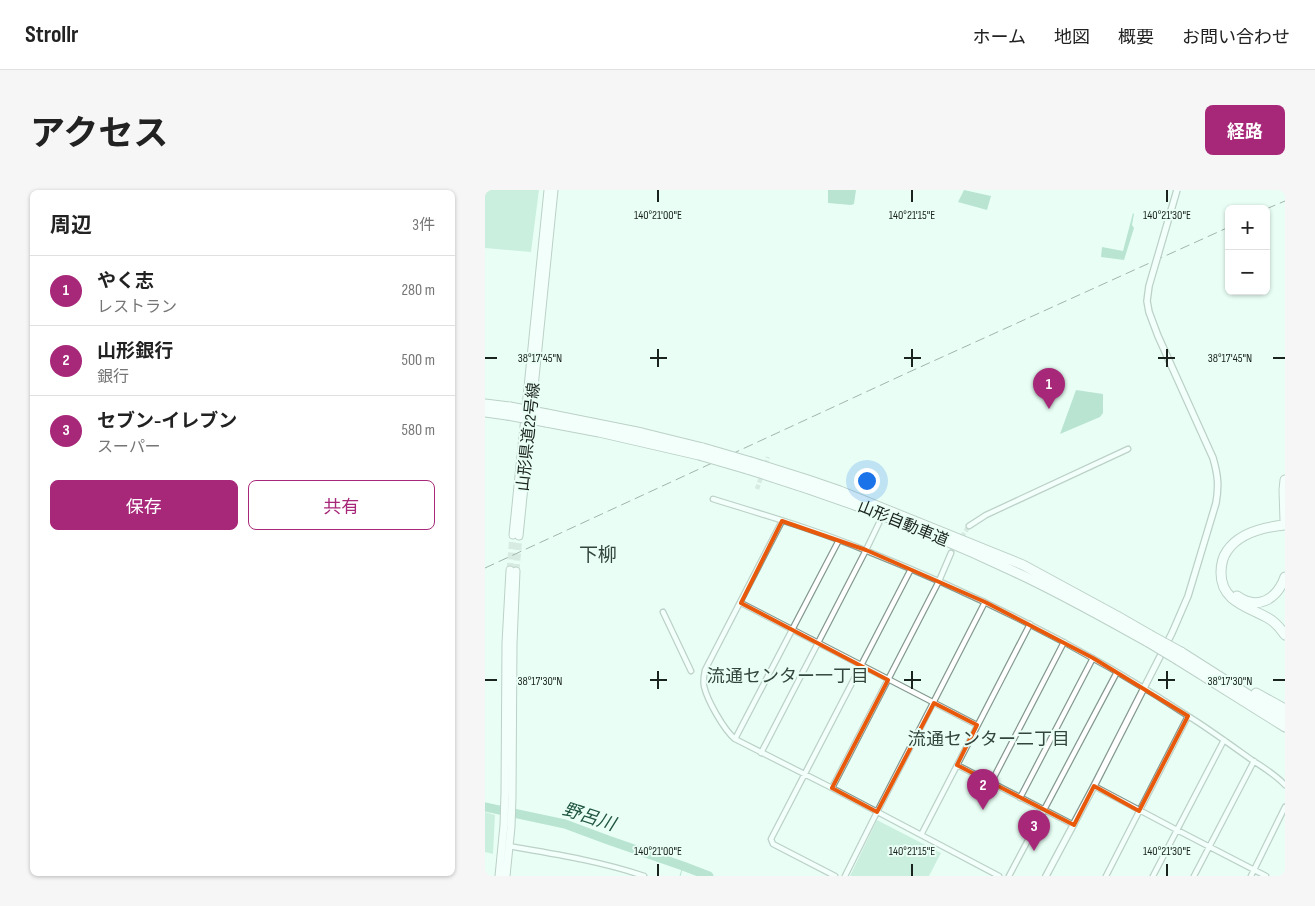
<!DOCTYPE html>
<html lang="ja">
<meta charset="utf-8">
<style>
:root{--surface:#fff;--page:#f6f6f6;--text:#222;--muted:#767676;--line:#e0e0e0;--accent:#a72879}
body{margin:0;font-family:"Sofia Sans Condensed","Noto Sans JP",sans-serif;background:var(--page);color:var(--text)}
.controls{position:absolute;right:15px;top:15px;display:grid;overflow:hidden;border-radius:8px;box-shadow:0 1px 4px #0004}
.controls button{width:45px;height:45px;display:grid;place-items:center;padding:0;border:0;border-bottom:1px solid var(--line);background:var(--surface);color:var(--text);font:25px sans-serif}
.you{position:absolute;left:381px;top:290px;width:18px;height:18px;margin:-12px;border:4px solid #fff;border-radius:50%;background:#1a73e8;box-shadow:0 0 0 8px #1a73e833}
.badge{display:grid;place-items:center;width:32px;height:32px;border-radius:50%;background:var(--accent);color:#fff;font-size:16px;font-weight:700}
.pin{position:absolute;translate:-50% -41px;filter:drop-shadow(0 1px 2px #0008)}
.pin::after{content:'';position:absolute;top:26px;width:18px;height:15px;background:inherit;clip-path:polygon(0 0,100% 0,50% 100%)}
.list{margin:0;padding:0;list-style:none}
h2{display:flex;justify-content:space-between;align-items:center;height:65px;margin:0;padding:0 20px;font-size:21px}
h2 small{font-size:16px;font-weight:400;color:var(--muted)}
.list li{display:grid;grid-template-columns:32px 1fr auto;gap:15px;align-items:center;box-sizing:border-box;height:70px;padding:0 20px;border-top:1px solid var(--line)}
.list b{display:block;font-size:19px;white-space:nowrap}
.list p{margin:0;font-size:16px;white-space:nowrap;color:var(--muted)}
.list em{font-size:16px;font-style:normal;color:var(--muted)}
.actions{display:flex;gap:10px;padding:15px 20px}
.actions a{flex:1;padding:11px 0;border:1px solid var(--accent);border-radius:8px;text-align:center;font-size:18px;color:var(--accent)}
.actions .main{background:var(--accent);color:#fff}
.map{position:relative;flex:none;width:800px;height:686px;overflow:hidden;border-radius:8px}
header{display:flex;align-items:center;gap:30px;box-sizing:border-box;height:70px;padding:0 25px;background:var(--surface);border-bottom:1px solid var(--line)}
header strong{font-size:24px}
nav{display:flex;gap:28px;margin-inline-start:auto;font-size:18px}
.intro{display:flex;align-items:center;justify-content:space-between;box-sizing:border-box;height:120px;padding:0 30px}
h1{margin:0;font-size:35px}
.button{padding:12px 22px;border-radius:8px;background:var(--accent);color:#fff;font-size:18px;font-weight:700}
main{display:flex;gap:30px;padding:0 30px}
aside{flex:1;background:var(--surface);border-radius:8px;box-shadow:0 1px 4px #0004}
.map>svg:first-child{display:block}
.green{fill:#a7dbc4}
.water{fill:#7ec3a7}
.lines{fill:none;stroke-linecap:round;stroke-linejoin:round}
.stream{stroke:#7ec3a7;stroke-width:1}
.river{stroke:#7ec3a7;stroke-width:9}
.minor-tunnel{stroke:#c0d3ca;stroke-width:4.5;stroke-dasharray:4.5 2;stroke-linecap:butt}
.primary-tunnel{stroke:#c0d3ca;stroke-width:7;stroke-dasharray:7 3.5;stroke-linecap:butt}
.minor-casing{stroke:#859990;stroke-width:7}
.tertiary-casing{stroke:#859990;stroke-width:8}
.primary-casing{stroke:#859990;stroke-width:9}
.motorway-casing{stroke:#859990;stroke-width:11}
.minor{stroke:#fff;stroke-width:4.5}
.tertiary{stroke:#fff;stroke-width:5.5}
.primary{stroke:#fff;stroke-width:7}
.motorway{stroke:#fff;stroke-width:9}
.rail{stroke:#4e5954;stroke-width:1;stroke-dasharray:10 5;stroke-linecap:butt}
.tertiary-bridge-casing{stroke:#859990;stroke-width:8;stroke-linecap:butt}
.motorway-bridge-casing{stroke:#859990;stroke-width:11;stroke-linecap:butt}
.tertiary-bridge{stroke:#fff;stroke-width:5.5}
.motorway-bridge{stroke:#fff;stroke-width:9}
.marked{fill:none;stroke:#e8590c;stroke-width:4;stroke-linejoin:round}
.ticks{fill:none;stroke:#1b231f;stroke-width:2}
.labels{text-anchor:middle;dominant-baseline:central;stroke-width:4;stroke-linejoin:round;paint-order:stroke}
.street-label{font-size:16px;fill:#1b231f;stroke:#e9fff5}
.neighbourhood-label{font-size:18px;fill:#33453d;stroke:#e9fff5}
.water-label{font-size:18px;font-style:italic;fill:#205643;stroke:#e9fff5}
.quarter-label{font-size:19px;fill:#33453d;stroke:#e9fff5}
.ticks-label{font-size:12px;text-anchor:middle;fill:#1b231f;stroke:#e9fff5;stroke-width:4;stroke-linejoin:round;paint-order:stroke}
</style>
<header>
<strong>Strollr</strong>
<nav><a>ホーム</a><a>地図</a><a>概要</a><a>お問い合わせ</a></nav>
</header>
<div class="intro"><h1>アクセス</h1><a class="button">経路</a></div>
<main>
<aside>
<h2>周辺<small>3件</small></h2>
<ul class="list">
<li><span class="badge">1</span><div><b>やく志</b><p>レストラン</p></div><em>280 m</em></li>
<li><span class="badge">2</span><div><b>山形銀行</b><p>銀行</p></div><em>500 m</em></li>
<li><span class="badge">3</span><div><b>セブン-イレブン</b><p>スーパー</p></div><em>580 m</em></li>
</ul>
<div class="actions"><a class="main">保存</a><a>共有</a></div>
</aside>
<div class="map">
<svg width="800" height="686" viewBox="0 0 800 686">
<rect width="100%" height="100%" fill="#e9fff5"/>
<path class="green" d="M0 0H54L46 62 0 58Z
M0 622 10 625 8 664 0 662Z
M392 630 456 663 444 686H365Z"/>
<path class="water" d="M343 0H371L369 14 366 15 343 13Z
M479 0 506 6 502 20 473 12Z
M648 23 649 24 647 35 649 38 639 70 616 67 617 57 638 61Z
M591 200 618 204V223L615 227 575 244Z"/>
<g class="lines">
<path class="stream" d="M195 686 198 676"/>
<path class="river" d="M0 617 80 634 123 650 198 676 224 686"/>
<path class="minor-tunnel" d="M272 299 283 267
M466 363 484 336"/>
<path class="primary-tunnel" d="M25 380 28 345
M31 381 34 346"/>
<g class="minor-casing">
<path id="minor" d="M228 309C279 325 332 340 382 361 498 407 610 464 714 533 732 545 750 558 767 570 779 578 791 585 800 595
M297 331 220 480C219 485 218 491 219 496 222 510 239 540 250 549L347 598 514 686
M484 336 501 325 643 259
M256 413 492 535
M178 422 206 481
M250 549 354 350
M276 563 381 360 394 333
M472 575 589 635
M506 593 579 452
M609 596 692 640 781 686
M347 598 454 391 466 363
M535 608 608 468
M436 645 545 434
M23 656C69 664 115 671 159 686
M350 686 288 654 286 649 426 379
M360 686 392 622 500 412
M524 686 632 482
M621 686 703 526
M668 686 739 550
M709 686 769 571
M766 686 800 617"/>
</g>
<g class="tertiary-casing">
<path id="tertiary" d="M561 686 609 596 687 443 703 406 731 313C734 296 733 285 728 268L682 166"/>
</g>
<g class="primary-casing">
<path id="primary" d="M28 345 63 0
M34 346 69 0
M14 686 19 635 20 602 21 453 25 380
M21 686 26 637 27 607 28 453 31 381"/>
</g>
<g class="motorway-casing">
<path id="motorway" d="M0 214 25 217
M0 222 22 225
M62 224 157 243 218 258
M61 232 114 242 214 265
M266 272 323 290 355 301 538 375 632 426 665 445
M262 279C353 307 442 340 528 381 574 402 618 427 663 452
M800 290 799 300 800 331
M800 335C779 337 754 343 742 361 737 368 736 375 736 383 736 412 764 417 783 428 790 432 796 439 800 445
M752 406C773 421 792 409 800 387
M696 462 800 528
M693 470 800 537
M771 503 800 519"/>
</g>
<use href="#minor" class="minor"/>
<use href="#tertiary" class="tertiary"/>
<use href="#primary" class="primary"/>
<use href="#motorway" class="motorway"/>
<path class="rail" d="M781 19 800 11
M0 378 422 183 744 37"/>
<g class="tertiary-bridge-casing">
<path id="tertiary-bridge" d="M682 166 673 146 664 122 662 111 664 96 692 0"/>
</g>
<g class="motorway-bridge-casing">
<path id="motorway-bridge" d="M25 217 62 224
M22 225 61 232
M218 258 266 272
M214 265 262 279
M665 445 696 462
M663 452 693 470"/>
</g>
<use href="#tertiary-bridge" class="tertiary-bridge"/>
<use href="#motorway-bridge" class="motorway-bridge"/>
</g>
<path d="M0 0H800V686H0ZM297 331 381 360 500 412 608 468 703 526 654 621 609 596 589 635 472 575 492 535 449 513 392 622 347 598 403 490 256 413Z" fill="#e9fff5" fill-opacity=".55" fill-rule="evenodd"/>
<path class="marked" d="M297 331 381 360 500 412 608 468 703 526 654 621 609 596 589 635 472 575 492 535 449 513 392 622 347 598 403 490 256 413Z"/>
<path class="ticks" d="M173 0V12M427 0V12M682 0V12M173 159V177M427 159V177M682 159V177M0 168H12M165 168H182M419 168H436M673 168H690M788 168H800M173 481V499M427 481V499M682 481V499M0 490H12M165 490H182M419 490H436M673 490H690M788 490H800M173 674V686M427 674V686M682 674V686"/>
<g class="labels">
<g class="street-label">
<text transform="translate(44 247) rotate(-84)">山形県道22号線</text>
<text transform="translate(418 334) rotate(22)">山形自動車道</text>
</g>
<g class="neighbourhood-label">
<text x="303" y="486">流通センター一丁目</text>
<text x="504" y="549">流通センター二丁目</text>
</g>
<g class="water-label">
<text transform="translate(104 627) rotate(18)">野呂川</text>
</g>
<g class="quarter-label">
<text x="113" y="365">下柳</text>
</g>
</g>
<g class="ticks-label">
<text x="173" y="29">140°21'00"E</text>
<text x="427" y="29">140°21'15"E</text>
<text x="682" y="29">140°21'30"E</text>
<text x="55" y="172">38°17'45"N</text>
<text x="745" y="172">38°17'45"N</text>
<text x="55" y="495">38°17'30"N</text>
<text x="745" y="495">38°17'30"N</text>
<text x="173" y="665">140°21'00"E</text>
<text x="427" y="665">140°21'15"E</text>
<text x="682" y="665">140°21'30"E</text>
</g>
</svg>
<div class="controls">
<button>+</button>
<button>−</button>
</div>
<div class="you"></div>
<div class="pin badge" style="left:564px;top:219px">1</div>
<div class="pin badge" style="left:498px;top:620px">2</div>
<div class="pin badge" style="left:549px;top:661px">3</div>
</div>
</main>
